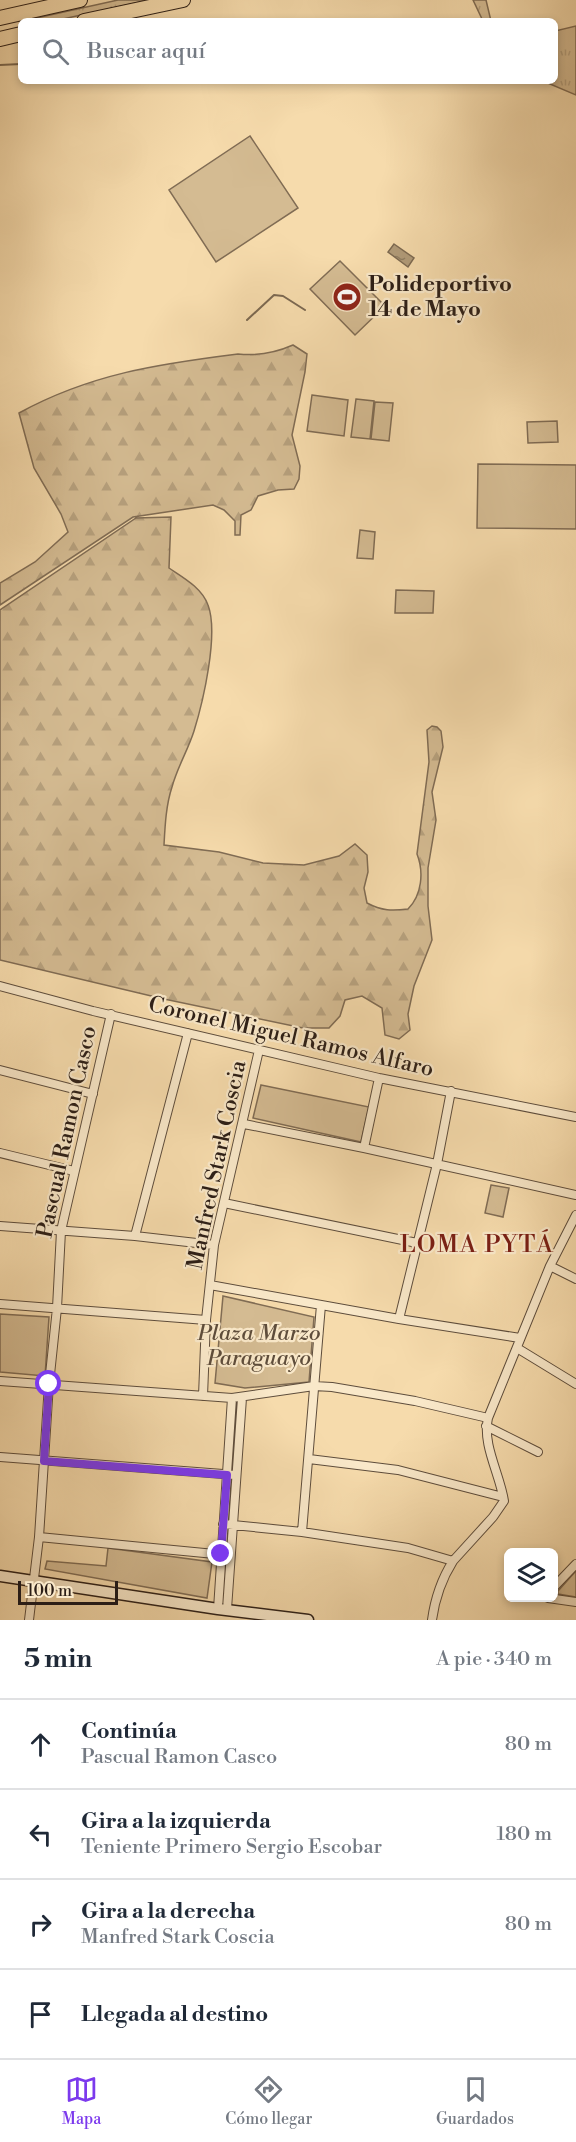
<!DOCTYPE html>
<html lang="es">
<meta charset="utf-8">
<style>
:root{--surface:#fff;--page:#f6f6f7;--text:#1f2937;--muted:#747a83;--line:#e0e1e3;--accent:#7c3aed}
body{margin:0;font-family:"Libre Bodoni",serif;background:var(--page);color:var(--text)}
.controls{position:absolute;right:18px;bottom:18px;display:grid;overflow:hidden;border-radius:9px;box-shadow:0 3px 9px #0003}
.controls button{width:54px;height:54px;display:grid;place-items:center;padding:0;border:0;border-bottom:2px solid var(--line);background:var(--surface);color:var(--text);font:30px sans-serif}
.scale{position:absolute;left:18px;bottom:15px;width:100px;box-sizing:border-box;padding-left:6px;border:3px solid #2c1e16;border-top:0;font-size:16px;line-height:21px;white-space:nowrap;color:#2c1e16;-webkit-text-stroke:4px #f9e8c9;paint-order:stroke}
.stop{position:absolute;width:18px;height:18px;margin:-14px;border:4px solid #7c3aed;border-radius:50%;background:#fff}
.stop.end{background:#7c3aed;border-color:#fff;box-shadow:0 2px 6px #0008}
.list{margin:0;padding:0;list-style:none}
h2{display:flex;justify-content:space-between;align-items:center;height:78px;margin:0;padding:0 24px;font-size:26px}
h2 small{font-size:20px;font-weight:400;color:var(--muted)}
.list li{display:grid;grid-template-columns:39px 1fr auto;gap:18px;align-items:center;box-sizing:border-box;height:90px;padding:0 24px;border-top:2px solid var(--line)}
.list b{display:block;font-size:22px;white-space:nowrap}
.list p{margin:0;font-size:20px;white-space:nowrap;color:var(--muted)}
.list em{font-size:20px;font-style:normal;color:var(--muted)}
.icon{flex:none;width:33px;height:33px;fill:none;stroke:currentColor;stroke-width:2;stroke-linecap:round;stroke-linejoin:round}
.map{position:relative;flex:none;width:576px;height:1620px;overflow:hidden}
.search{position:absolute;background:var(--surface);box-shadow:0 3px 9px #0003;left:18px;right:18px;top:18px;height:66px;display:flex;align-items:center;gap:15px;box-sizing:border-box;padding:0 21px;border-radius:9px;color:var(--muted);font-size:22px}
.sheet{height:438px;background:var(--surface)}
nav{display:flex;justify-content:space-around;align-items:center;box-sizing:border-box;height:84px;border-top:2px solid var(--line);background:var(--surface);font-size:16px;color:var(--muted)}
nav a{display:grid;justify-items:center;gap:3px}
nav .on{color:var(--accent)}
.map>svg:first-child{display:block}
.grass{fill:url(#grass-tufts);stroke:#806c54;stroke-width:1.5}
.forest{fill:url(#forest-firs);stroke:#806c54;stroke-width:1.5}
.park{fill:#d4bb92;stroke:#806c54;stroke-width:1.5}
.water{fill:url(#water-ripples);stroke:#7c6951;stroke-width:1.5}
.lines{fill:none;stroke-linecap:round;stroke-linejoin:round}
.stream{stroke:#7c6951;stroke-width:2}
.street-casing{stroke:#5e4d3c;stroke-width:10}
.secondary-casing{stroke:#2c1e16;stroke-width:13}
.highway-casing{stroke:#2c1e16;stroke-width:16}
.street{stroke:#f9e8c9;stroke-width:8}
.secondary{stroke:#f9e8c9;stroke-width:10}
.highway{stroke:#f6dbac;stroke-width:14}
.route{stroke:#7c3aed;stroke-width:8}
.labels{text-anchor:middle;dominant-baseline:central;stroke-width:4.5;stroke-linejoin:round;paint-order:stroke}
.poi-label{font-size:22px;font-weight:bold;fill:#2c1e16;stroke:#f9e8c9;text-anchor:start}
.street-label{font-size:22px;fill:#2c1e16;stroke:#f9e8c9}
.park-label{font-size:22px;font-style:italic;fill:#5e4d3b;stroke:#f9e8c9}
.neighbourhood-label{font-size:24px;letter-spacing:1.5px;fill:#7a1f14;stroke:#f9e8c9}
</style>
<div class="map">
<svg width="576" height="1620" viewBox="0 0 576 1620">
<defs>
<pattern id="grass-tufts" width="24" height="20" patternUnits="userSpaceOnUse" patternTransform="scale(1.5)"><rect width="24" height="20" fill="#d4bb92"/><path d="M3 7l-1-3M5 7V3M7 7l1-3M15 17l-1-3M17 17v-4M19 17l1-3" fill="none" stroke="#b6a07d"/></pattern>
<pattern id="forest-firs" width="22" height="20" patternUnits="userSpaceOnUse" patternTransform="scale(1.5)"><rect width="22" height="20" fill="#d4bb92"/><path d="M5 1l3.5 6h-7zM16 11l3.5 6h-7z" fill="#b6a07d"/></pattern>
<pattern id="water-ripples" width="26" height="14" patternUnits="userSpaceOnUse" patternTransform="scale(1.5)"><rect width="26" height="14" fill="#b19b79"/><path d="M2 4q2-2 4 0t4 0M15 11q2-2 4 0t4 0" fill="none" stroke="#907e62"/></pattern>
</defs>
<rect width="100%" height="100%" fill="#f6dbac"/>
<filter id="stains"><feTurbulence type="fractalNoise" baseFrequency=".00333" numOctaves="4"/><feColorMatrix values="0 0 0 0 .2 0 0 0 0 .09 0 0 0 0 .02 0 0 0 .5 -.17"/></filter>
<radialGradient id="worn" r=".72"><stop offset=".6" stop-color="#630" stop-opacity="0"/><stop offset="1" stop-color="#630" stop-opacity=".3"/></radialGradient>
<path class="grass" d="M118 0H149L54 21H23Z
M473 0H486L491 21H483Z
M576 26V95L543 81H555V31Z"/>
<path class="forest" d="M293 345 307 354 305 372 292 435 300 466 299 479 294 489 278 490 258 496 251 510 241 515 240 535H235V521L224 510 213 505 133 517 0 605V583L35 562 68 532 61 514 34 468 19 413C90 374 158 364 238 354 258 356 275 353 293 345Z
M171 517 169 568C184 578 202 588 208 605 219 634 203 702 194 731 188 750 177 768 172 787 166 805 165 826 164 845L219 852 263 863 304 865 339 856 355 844 367 855 368 872 364 888 367 903C382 911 392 911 408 909 422 895 424 872 417 854L429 762 427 730 432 726 437 727 441 731 443 747 432 792 436 820 428 868V906L432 940 414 986 408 1014 410 1030 399 1039 385 1035 382 1008 362 996 345 1000 340 1016 329 1028H303L164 999 0 960V610L136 518Z"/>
<path class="park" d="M250 136 298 208 216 262 169 190Z
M340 261 385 306 355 335 310 289Z
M312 395 348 400 344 436 307 431Z
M356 399 374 401 370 439 351 437Z
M375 402 393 403 389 441 371 439Z
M557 421 558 442 528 443 527 422Z
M478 464 576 465V529L477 528Z
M360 530 375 532 373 559 357 558Z
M396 590 434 591 433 613H395Z
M261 1085 369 1107 361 1142 253 1118Z
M491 1185 509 1188 503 1217 485 1213Z
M223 1296 314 1317 309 1382 245 1388 215 1383Z
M0 1314 49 1317 45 1376 0 1372Z
M108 1548 212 1562 207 1598 45 1569 47 1561 106 1566Z
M576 1571V1597L558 1594V1591Z"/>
<path class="water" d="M394 244 414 258 408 267 388 252Z"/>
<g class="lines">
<path class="stream" d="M0 65 21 64
M247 320 274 295 283 296 305 310"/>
<g class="street-casing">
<path id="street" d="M0 986 93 1011 379 1078 576 1117
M0 1070 93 1094
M244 1124 364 1148 576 1195
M364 1148 379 1078
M0 1153 74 1171
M224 1203 417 1243
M0 1226 135 1236 214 1245
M135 1236 188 1033
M550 1266 576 1279
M210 1285 399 1319 520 1338
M0 1304 206 1320
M399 1319 437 1164 451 1091
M517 1348 576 1384
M0 1381 232 1398 314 1386 332 1387 415 1401 488 1418
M203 1396 206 1320 214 1245 259 1050
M486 1426 538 1452
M0 1457 236 1475
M309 1459 398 1470 503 1497
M223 1524 302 1532 408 1548 453 1561
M302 1532 321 1305
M39 1537 225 1555
M554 1587 576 1564
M548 1598 576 1602
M218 1609 232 1398
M227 1609 242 1398
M29 1620 39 1537 49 1384 57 1308 61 1231 111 1014
M432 1620C435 1598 441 1580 453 1561L493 1517 504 1501C500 1474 482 1445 488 1418L550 1266 576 1215"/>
</g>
<g class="secondary-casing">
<path id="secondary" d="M0 1576 218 1609 308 1620"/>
</g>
<g class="highway-casing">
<path id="highway" d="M0 18 80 0
M84 21 183 0
M0 39 21 34"/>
</g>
<use href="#street" class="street"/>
<use href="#secondary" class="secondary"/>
<use href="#highway" class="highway"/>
</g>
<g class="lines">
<path class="route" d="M49 1384 44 1461 227 1475 221 1554"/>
</g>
<defs>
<g id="stadium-disc" transform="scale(1.5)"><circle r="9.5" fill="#8f2418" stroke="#f9e8c9"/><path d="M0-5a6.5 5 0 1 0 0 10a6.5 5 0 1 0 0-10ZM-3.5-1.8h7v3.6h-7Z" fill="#fff"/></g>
</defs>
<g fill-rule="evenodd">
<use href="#stadium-disc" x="347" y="297"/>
</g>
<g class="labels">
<g class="poi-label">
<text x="368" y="284">Polideportivo<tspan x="368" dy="25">14 de Mayo</tspan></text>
</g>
<g class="street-label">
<text transform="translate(291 1037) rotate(13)">Coronel Miguel Ramos Alfaro</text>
<text transform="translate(67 1132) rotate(-78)">Pascual Ramon Casco</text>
<text transform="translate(217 1165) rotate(-78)">Manfred Stark Coscia</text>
</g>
<g class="park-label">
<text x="259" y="1333">Plaza Marzo<tspan x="259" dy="25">Paraguayo</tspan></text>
</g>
<g class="neighbourhood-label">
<text x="477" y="1245">LOMA PYTÁ</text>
</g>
</g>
<rect width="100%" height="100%" filter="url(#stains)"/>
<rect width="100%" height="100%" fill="url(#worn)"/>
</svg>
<div class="controls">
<button><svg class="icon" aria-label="layers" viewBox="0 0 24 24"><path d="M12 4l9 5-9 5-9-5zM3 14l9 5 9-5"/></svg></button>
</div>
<div class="scale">100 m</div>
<div class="stop" style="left:49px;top:1384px"></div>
<div class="stop end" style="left:221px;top:1554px"></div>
<div class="search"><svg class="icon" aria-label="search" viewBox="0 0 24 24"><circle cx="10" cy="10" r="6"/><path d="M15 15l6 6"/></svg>Buscar aquí</div>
</div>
<section class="sheet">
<h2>5 min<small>A pie · 340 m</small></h2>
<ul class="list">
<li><svg class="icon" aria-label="ahead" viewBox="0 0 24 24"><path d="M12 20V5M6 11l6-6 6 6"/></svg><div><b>Continúa</b><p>Pascual Ramon Casco</p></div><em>80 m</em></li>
<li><svg class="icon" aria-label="left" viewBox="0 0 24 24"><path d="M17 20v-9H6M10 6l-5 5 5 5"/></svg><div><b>Gira a la izquierda</b><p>Teniente Primero Sergio Escobar</p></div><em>180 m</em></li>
<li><svg class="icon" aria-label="right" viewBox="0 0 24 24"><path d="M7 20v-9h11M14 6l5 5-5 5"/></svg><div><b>Gira a la derecha</b><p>Manfred Stark Coscia</p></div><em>80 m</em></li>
<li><svg class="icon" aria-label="arrive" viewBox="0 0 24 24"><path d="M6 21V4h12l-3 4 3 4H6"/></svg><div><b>Llegada al destino</b></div></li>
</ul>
</section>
<nav>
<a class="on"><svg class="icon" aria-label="map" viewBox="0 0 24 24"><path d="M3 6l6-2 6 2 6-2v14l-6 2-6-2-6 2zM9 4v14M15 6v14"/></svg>Mapa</a>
<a><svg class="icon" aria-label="directions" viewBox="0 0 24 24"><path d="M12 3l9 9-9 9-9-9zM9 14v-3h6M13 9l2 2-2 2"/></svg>Cómo llegar</a>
<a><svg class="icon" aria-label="saved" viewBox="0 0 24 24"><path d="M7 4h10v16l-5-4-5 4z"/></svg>Guardados</a>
</nav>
